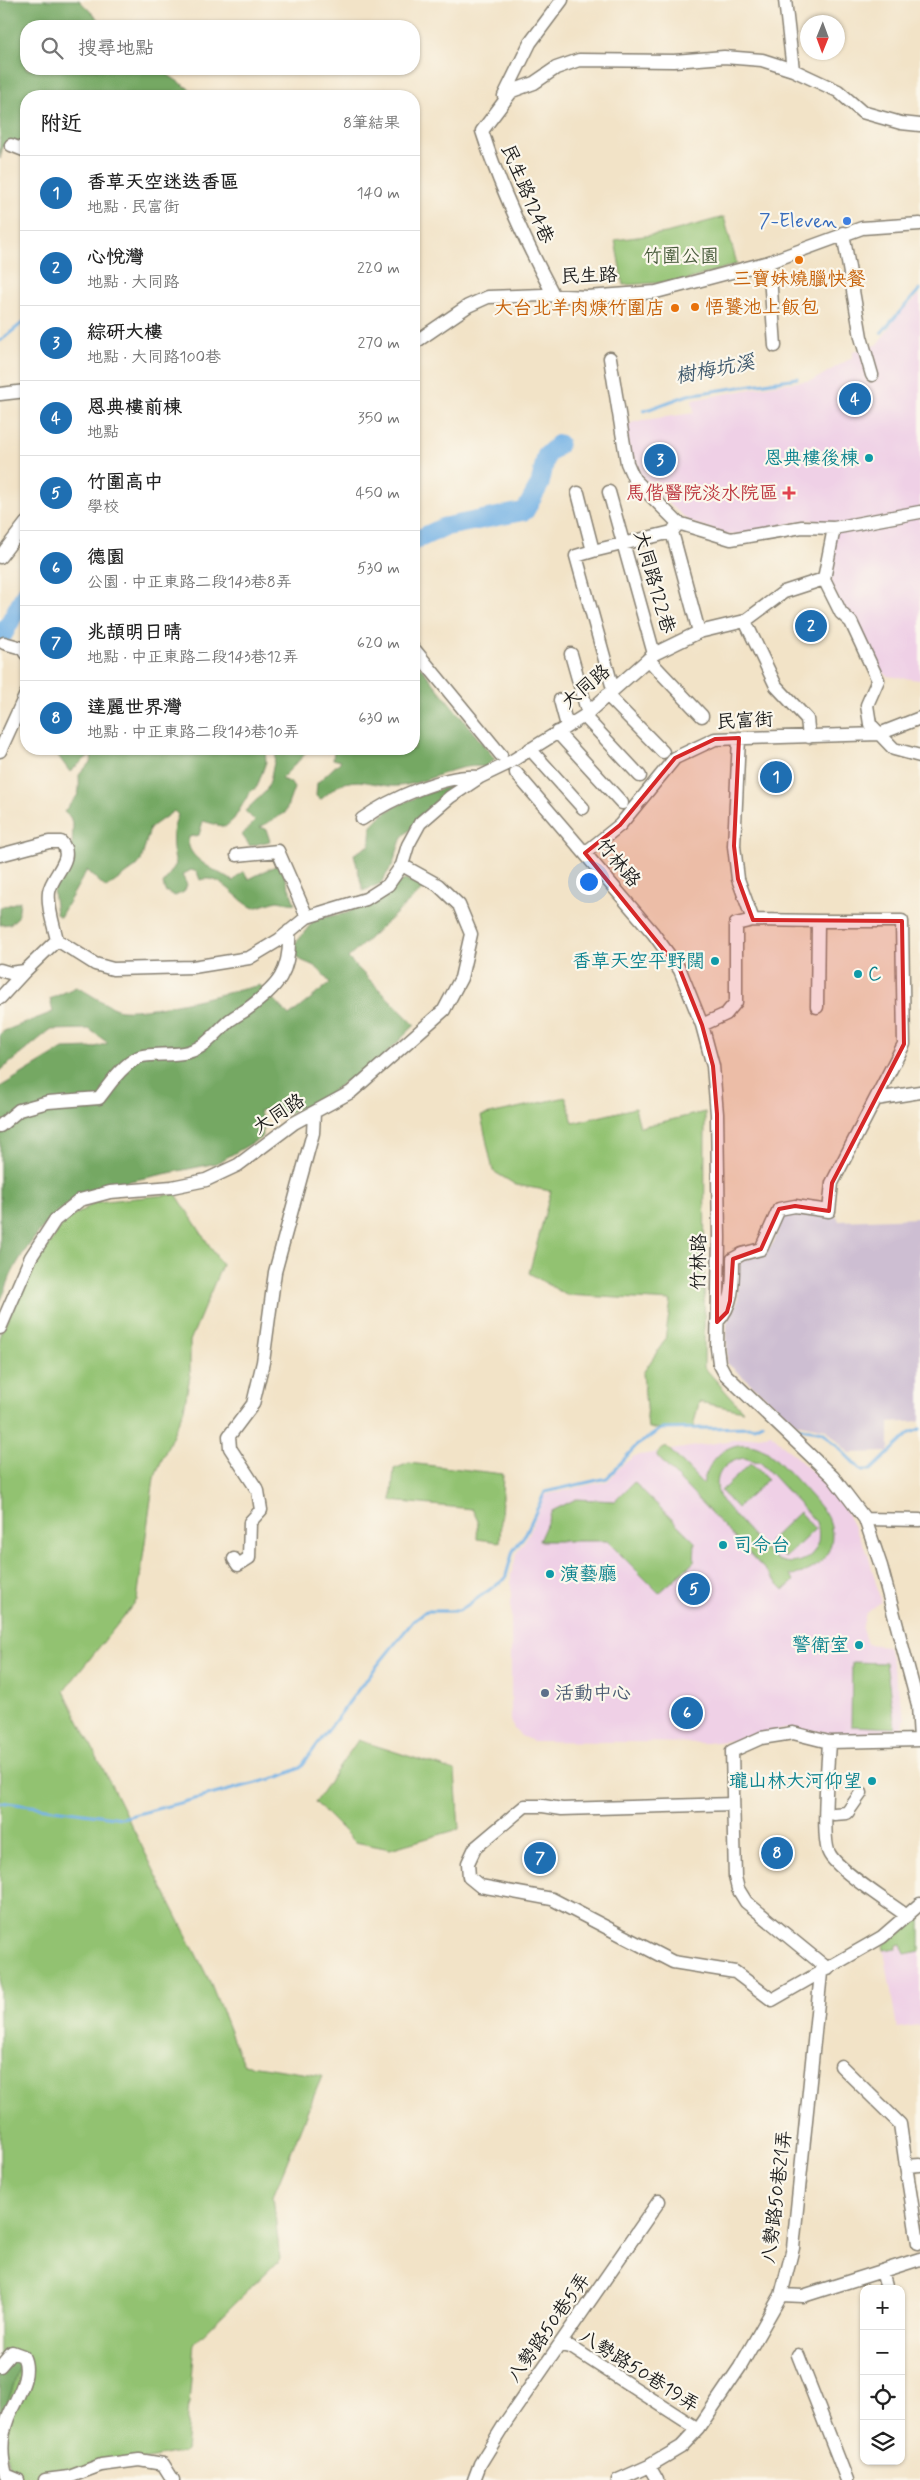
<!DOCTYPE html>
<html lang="zh-TW">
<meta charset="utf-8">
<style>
:root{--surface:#fff;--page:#f6f6f6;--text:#222;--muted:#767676;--line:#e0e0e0;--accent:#1f6fb2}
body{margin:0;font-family:Mynerve,"LXGW WenKai TC",sans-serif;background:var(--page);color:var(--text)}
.controls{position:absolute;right:15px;bottom:15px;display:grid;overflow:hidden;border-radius:10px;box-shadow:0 1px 4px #0004}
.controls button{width:45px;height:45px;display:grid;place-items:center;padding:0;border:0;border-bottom:1px solid var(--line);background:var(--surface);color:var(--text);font:25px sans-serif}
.compass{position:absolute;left:800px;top:15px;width:45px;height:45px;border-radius:50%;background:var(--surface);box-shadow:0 1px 4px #0004;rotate:181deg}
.you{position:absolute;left:588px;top:881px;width:18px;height:18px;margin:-12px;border:4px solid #fff;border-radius:50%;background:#1a73e8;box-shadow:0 0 0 8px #1a73e833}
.badge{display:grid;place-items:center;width:32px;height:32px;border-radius:50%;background:var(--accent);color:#fff;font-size:16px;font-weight:700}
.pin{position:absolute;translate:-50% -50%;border:2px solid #fff;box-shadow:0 1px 5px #0006}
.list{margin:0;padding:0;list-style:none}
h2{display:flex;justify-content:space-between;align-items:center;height:65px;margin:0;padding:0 20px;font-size:21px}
h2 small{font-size:16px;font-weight:400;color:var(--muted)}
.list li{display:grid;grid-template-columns:32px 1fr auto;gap:15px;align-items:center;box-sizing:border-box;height:75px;padding:0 20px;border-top:1px solid var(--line)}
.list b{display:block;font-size:19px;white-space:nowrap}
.list p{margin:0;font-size:16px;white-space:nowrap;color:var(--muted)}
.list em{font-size:16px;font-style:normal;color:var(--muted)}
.icon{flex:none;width:28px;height:28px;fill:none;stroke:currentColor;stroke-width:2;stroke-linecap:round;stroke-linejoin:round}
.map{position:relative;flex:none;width:920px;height:2480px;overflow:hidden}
.search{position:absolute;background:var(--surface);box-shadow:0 1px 4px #0004;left:20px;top:20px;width:400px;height:55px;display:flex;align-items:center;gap:12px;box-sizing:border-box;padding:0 18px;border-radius:20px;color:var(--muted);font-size:19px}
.panel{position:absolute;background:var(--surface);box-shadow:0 1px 4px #0004;left:20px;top:90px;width:400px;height:665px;border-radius:20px}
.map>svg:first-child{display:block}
.built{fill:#efd0e6}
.industrial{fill:#cdbed2}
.green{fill:#92c271;stroke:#576f46;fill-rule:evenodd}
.forest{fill:#75a863;stroke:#486240}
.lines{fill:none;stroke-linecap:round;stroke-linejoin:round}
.stream{stroke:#72b1e5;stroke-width:3}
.river{stroke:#72b1e5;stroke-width:19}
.minor-casing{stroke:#878072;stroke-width:15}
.minor{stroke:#fff;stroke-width:12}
.marked{fill:#d62828;fill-opacity:0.2;stroke:#d62828;stroke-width:4;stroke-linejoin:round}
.shop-dot{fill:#3f7fe0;stroke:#fbf7ec;stroke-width:2}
.food-dot{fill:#e8710a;stroke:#fbf7ec;stroke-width:2}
.culture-dot{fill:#0f9aa8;stroke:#fbf7ec;stroke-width:2}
.health-dot{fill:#e0444e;stroke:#fbf7ec;stroke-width:2}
.service-dot{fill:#5c6f8a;stroke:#fbf7ec;stroke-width:2}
.labels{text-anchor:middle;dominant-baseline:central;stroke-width:4.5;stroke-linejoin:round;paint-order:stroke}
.street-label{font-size:19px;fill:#1c1c1c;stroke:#fbf7ec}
.shop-label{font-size:19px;fill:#366cbe;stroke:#fbf7ec;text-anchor:end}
.park-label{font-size:19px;fill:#4b5e3e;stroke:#fbf7ec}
.food-label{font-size:19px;fill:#c56008;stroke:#fbf7ec}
.culture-label{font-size:19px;fill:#0d838f;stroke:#fbf7ec;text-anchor:end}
.health-label{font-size:19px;fill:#be3a42;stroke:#fbf7ec;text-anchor:end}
.service-label{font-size:19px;fill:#4e5e75;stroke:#fbf7ec;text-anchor:start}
.water-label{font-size:20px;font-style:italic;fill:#3e586c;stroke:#fbf7ec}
</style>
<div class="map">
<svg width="920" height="2480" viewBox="0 0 920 2480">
<rect width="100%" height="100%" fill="#fbf7ec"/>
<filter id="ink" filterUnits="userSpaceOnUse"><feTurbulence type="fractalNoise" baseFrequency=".02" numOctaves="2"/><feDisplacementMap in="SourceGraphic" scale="10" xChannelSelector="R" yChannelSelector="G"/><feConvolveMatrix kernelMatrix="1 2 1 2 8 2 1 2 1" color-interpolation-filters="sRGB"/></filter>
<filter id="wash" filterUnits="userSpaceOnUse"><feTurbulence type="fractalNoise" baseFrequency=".0096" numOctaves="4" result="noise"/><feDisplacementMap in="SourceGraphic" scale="20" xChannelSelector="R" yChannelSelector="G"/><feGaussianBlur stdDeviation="1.12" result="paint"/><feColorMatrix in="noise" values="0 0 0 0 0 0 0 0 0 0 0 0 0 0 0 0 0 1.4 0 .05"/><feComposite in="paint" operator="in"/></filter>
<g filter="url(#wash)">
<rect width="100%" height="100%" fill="#f2e3c7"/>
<path class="built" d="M920 294V680L887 676 873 661 842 608 829 577 833 522 808 520 742 534 729 535 690 522 635 474 624 426 637 421 694 413 692 400 777 384 814 380 853 357V352L878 344 897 316Z
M771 1434 822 1481 846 1512 868 1554 881 1602 866 1613 862 1629 867 1644 888 1646 905 1718 901 1734 852 1736 789 1728 747 1739 706 1743 533 1741 521 1736 514 1729 511 1720V1575L517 1552 529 1534 545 1495 608 1481 621 1466 634 1456Z
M901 1944 905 1954 920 1951V2025L897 2028 884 1950 896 1948Z"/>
<path class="industrial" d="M785 1211 837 1216 839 1221 920 1218V1421L889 1423V1452L849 1453 826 1429 796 1423 727 1363V1323L738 1300 737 1267 743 1260 765 1253 774 1242Z"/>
<path class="green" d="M724 217 737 264 684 281 623 285 615 240 666 233Z
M566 1097 573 1123 635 1108 640 1127 705 1112 704 1367 743 1411 699 1402 693 1428 648 1429 643 1373 665 1340 671 1301 566 1295 529 1273 551 1191 516 1185 493 1171 481 1116Z
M176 1194 222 1265 190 1341V1376L184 1409 154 1478 137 1600 64 1691 211 1984 243 2064 322 2076 273 2196 280 2259 194 2343 185 2452 36 2480H12L0 2426 14 2356 0 2378V1334L36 1265 64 1222 96 1202Z
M666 1446 703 1484C709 1455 735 1433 766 1451 778 1459 818 1503 827 1516 842 1545 821 1574 790 1575L794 1581 784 1590 656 1455ZM744 1458 761 1463 816 1522C820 1533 820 1546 811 1555 803 1563 789 1565 778 1560 767 1554 732 1512 721 1500 711 1479 721 1462 744 1458Z
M409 1463 503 1474 500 1542 477 1539 478 1521 472 1509 391 1501 394 1469Z
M751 1463 768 1479 737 1508 721 1491Z
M634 1482 695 1542 694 1562 659 1593 607 1541H539L552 1511 576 1499 615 1501Z
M799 1512 815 1529 785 1558 769 1541Z
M852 1662 886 1663 895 1728 851 1726Z
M358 1740 455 1771 459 1829 390 1849 355 1842 315 1802Z
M920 1916V1951L905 1954 901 1944 897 1945 896 1948 884 1950 883 1945Z"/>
<path class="forest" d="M0 0H79L105 26H26V69H159L200 96H26V150L3 145 0 159Z
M414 659 495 759 485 767C456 762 428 784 399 786 381 788 363 777 345 783 336 785 327 795 320 800L316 796 317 783 341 761 333 759 334 749H414Z
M53 749H265L266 762 257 787 250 792 234 819 225 827 203 821 199 835 189 837C183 858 218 871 233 881L243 871 249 879 277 865 282 869 295 904 277 901 254 908C236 901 222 873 200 880L197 872 191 870 182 875 187 885 184 892 175 896 165 891 163 884 176 864C171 847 171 830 178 815L174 811 150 828 141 861 136 867 106 888 87 870 60 917 56 914 53 890 72 849 73 825 70 817 64 812C77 793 80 801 79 775L91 761 92 756 86 758 70 772Z
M277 749H310L281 779 290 782 294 788 285 813 260 827 266 829 270 841 250 846 242 835 255 821 245 811 266 791 270 781Z
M462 782 402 837 392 866 380 884 363 891 354 854 370 845C370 840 370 834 371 829 379 805 440 790 462 782Z
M406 879 424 888 348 958 415 1025 362 1077 345 1081 325 1098 286 1114 274 1115 264 1110 259 1111 265 1124 261 1138 217 1163 116 1184C72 1188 36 1230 15 1267 9 1277 6 1291 0 1302V1087L63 1049 92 1048 108 1043 89 1029 50 1030 0 1071V1034L4 1031 53 1012 50 999 76 987C90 993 103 1004 117 1009 138 1016 234 991 260 985L289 1016 330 983C325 977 319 968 312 965 299 959 299 962 293 946L315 919 347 913Z
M20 901 18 917 10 924 0 925V908Z
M14 2356 22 2359 0 2426V2378Z"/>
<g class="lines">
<path class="stream" d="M881 333 920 289
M0 341 26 320
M644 411 688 395 797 378
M779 1414 795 1427 823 1432 861 1470H871L910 1433 920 1429
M0 1802 122 1818 279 1777 300 1768 364 1682 414 1620 426 1611H459L505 1579 513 1551 526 1533 545 1492 607 1478 636 1446 661 1429 754 1427 762 1423"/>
<path class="river" d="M414 541 444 527 525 511 540 484 546 456 559 444
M3 635 26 592"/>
</g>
</g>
<g filter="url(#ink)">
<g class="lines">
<g class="minor-casing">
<path id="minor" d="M785 0 793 70
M504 96 530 43 562 0
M11 145 26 151
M843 233 861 337 872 375
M769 262 775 346
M554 296C526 243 500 188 482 131L512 91 534 83 556 68 579 60 674 61 724 57 762 60 793 70 838 91 862 112 901 123 920 125
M414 343 468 306 488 297 543 295 587 297 656 292 769 262 862 228 920 224
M610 358 627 463 634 479 678 523 731 539 802 527 834 528 920 512
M0 394 26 391
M609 492 654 654
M578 493 593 551 576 556 613 689
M834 528 824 579 841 613 851 622 878 680 867 705 870 724 894 749 920 756
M672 532 699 632
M593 551 672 532 677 525
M0 557 26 523
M745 621 776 686 807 719 809 737
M4 643 22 648 26 654
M414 649 501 755
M571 654 588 714
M648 659 702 716
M607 695 663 752
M560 700 567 726
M584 716 640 776
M557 732 622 803
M739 738 734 846 738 879 753 920
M530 749 583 808
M0 751 26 694
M516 773 653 933 680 970 702 1025 713 1066 717 1114 719 1238 717 1348 719 1363 725 1374 833 1477 865 1519 881 1566 918 1705 920 1739
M362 819C390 799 444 774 480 777
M585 853 620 825 675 758 715 739 879 734 920 718
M0 855 49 842H61C76 859 52 874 49 892 47 907 54 926 57 940L95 964 113 969 193 967 249 958 279 940 307 917 366 899 388 885 402 865 408 845 420 823 450 797 480 777 507 764 584 716 654 654 699 632 745 621 784 592 824 579
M237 855 278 851 307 917
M0 970 10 973 25 971 57 940
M0 998 25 971
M702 1025 726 1014 736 1002V924L753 920 818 921
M876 1099 920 1092
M0 1126 19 1110 48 1102 99 1098C110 1084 122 1065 139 1057 147 1053 175 1056 188 1052 207 1047 216 1032 230 1020 235 1016 241 1013 246 1010 279 986 291 972 289 931
M717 1322C734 1305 733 1282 733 1259L742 1254 761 1249 779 1209 795 1206 829 1211 832 1183 904 1044 902 921H818L817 1007
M0 1328 31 1257 55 1220 80 1200 110 1192 172 1187 206 1180 238 1165 294 1123 351 1092 444 1010 461 978 471 934 459 905 438 885 402 865
M865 1519 920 1520
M234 1559 238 1565 249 1558 250 1522 261 1510 258 1491 230 1448 229 1436 253 1404 263 1362 275 1272 313 1133 314 1113
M829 1742 920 1740
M733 1804 562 1809 543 1806H525L475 1848 468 1863 469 1877 480 1886 552 1899 673 1962 735 1972 772 2000 882 1937 920 1904
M834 1814 847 1813 861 1793
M828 1969 746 1902 738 1889 735 1877 732 1751 761 1738 793 1733 829 1742C828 1763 821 1838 829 1853 837 1870 890 1903 907 1916
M841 2066 900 2124 906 2166 920 2165
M906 2166 918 2243
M882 2271 887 2289
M781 2295 803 2296 920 2259
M560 2345 571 2347 698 2429
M798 2355 847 2480
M0 2366 12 2352 23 2356C33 2376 15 2399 8 2418 1 2436 1 2456 6 2475L18 2480
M649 2466 657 2480
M45 2480 69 2477 101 2465 139 2460 163 2464 173 2480
M474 2480 480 2464 506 2422 659 2201
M618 2480 649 2466 681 2447 698 2429 740 2367 781 2295 793 2248 821 1973"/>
</g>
<use href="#minor" class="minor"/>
</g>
</g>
<path class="marked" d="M739 738 734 846 738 879 753 920 902 921 904 1044 832 1183 829 1211 795 1206 779 1209 761 1249 733 1259 730 1301 727 1312 717 1322V1114L713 1066 702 1025 680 970 585 853 620 825 675 758 715 739Z"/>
<circle class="shop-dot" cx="847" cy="221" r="5"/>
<g class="food-dot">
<circle cx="799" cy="260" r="5"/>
<circle cx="695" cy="307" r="5"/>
<circle cx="675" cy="308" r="5"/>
</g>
<g class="culture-dot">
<circle cx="869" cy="458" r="5"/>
<circle cx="715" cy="961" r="5"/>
<circle cx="858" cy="974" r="5"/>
<circle cx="723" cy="1545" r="5"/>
<circle cx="550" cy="1574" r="5"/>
<circle cx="859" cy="1645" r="5"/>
<circle cx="872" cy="1781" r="5"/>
</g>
<path class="health-dot" d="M786.5 485.5h5v5h5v5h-5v5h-5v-5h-5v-5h5z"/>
<circle class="service-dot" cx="545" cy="1693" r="5"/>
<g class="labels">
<g class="street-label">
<text transform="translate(527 194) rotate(67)">民生路124巷</text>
<text transform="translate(589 276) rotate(-2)">民生路</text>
<text transform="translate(654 582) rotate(74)">大同路122巷</text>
<text transform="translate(586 687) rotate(-40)">大同路</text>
<text transform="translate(745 721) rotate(-3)">民富街</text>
<text transform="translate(618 863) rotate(50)">竹林路</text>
<text transform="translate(279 1114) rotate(-33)">大同路</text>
<text transform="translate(699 1262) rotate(-89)">竹林路</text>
<text transform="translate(777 2197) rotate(-83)">八勢路50巷21弄</text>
<text transform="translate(549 2328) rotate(-55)">八勢路50巷5弄</text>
<text transform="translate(639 2371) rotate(32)">八勢路50巷19弄</text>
</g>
<g class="shop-label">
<text x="837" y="221">7-Eleven</text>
</g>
<g class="park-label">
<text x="681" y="256">竹圍公園</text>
</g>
<g class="food-label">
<text x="799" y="279">三寶妹燒臘快餐</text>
<text x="705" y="307" text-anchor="start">悟饕池上飯包</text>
<text x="665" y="308" text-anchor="end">大台北羊肉焿竹圍店</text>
</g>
<g class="culture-label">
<text x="859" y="458">恩典樓後棟</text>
<text x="705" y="961">香草天空平野闊</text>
<text x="868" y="974" text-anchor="start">C</text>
<text x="733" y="1545" text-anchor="start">司令台</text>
<text x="560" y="1574" text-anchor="start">演藝廳</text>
<text x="849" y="1645">警衛室</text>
<text x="862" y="1781">瓏山林大河仰望</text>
</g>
<g class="health-label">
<text x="778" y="493">馬偕醫院淡水院區</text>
</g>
<g class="service-label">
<text x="555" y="1693">活動中心</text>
</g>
<g class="water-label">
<text transform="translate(715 370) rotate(-11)">樹梅坑溪</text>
</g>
</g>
</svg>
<div class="controls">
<button>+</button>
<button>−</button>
<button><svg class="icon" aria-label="locate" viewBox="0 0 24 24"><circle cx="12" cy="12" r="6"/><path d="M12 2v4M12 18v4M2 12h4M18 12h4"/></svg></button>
<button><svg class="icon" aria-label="layers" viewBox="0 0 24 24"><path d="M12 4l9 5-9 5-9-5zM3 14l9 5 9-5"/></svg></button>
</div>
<svg class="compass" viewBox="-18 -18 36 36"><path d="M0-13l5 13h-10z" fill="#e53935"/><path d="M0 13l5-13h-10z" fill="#767676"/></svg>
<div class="you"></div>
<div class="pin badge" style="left:776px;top:777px">1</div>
<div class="pin badge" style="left:811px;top:626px">2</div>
<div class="pin badge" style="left:660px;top:460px">3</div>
<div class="pin badge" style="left:855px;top:399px">4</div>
<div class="pin badge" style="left:694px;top:1589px">5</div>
<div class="pin badge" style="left:687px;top:1713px">6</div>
<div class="pin badge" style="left:540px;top:1858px">7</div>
<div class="pin badge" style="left:777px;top:1853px">8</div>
<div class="search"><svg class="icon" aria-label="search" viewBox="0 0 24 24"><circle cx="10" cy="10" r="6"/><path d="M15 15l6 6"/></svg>搜尋地點</div>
<section class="panel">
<h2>附近<small>8筆結果</small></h2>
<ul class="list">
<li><span class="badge">1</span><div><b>香草天空迷迭香區</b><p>地點 · 民富街</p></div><em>140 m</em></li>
<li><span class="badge">2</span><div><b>心悅灣</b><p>地點 · 大同路</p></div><em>220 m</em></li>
<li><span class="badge">3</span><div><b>綜研大樓</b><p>地點 · 大同路100巷</p></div><em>270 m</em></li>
<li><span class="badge">4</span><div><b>恩典樓前棟</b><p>地點</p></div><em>350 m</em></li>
<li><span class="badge">5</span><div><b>竹圍高中</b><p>學校</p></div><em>450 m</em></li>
<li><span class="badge">6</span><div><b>德園</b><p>公園 · 中正東路二段143巷8弄</p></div><em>530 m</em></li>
<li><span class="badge">7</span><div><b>兆頡明日晴</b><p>地點 · 中正東路二段143巷12弄</p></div><em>620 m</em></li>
<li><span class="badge">8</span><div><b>達麗世界灣</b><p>地點 · 中正東路二段143巷10弄</p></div><em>630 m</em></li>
</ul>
</section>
</div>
